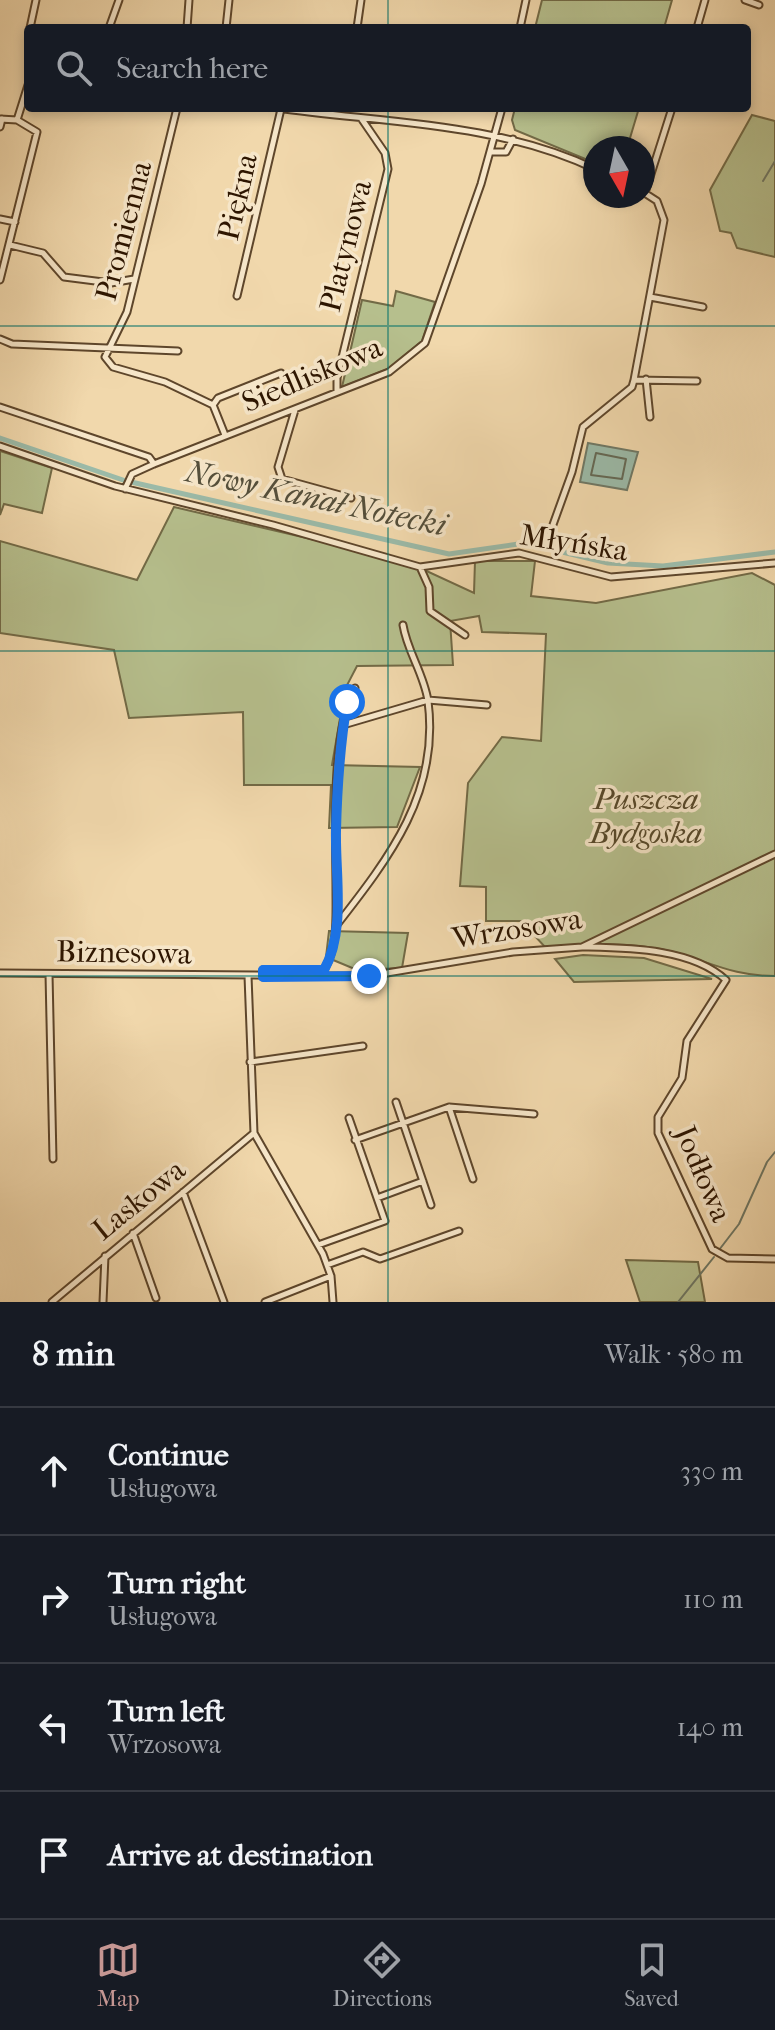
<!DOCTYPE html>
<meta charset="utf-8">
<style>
:root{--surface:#171b24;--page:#242831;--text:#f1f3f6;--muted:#9ea1a6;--line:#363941;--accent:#c59692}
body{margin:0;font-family:"IM FELL French Canon",serif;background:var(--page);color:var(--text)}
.compass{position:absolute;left:583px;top:136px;width:72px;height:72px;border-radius:50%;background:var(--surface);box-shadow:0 4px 12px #0003;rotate:171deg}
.stop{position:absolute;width:24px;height:24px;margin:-18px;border:6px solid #1a73e8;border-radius:50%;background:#fff}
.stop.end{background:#1a73e8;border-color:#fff;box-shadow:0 2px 8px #0008}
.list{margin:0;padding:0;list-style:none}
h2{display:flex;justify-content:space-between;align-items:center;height:104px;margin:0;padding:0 32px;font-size:34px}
h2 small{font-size:26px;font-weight:400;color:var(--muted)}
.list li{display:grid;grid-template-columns:52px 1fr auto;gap:24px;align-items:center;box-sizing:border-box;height:128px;padding:0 32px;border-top:2px solid var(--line)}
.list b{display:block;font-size:30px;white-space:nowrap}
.list p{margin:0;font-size:26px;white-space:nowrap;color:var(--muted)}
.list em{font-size:26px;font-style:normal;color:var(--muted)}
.icon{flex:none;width:44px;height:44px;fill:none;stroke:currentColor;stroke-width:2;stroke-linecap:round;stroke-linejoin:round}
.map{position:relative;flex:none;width:775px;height:1302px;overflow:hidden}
.search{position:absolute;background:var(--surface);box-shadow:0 4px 12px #0003;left:24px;right:24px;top:24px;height:88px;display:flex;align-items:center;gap:20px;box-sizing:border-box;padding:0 28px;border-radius:8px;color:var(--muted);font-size:30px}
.sheet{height:616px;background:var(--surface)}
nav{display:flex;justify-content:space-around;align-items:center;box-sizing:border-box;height:112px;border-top:2px solid var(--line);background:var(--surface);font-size:22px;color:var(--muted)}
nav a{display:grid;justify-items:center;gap:4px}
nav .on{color:var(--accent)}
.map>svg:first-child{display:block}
.green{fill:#b6bf8d;stroke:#726a46;stroke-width:2}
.water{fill:#9bbaa8;stroke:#6f7865;stroke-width:2}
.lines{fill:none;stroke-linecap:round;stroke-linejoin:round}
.shore{stroke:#646854;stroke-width:2}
.stream{stroke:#6f7865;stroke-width:2}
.canal{stroke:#9bbaa8;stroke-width:5}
.minor-casing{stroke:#5e462b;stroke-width:9}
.minor{stroke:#f6e6c9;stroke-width:5}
.route{stroke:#1a73e8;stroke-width:10}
.grid{fill:none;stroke:#0f766e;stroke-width:2;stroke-opacity:0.55}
.labels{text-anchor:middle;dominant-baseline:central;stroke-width:7;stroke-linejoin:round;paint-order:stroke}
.street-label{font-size:30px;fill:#2d1500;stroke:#f6e6c9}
.park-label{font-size:30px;font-style:italic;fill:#56482a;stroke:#f6e6c9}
.water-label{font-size:32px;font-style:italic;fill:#544f3b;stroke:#f6e6c9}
</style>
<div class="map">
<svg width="775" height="1302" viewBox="0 0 775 1302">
<rect width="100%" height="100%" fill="#f1d8ac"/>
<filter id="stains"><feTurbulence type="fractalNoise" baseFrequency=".0025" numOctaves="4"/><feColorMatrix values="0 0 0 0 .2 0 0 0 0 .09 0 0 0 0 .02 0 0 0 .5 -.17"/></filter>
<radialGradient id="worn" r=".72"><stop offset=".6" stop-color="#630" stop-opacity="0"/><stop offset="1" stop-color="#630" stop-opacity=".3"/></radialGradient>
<path class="green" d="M542 0H672L664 28H535Z
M515 108H639L627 148H595V163L515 130 512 120Z
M752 115 775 121V257L737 248 731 233 720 231 710 190Z
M396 291 435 302 422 341 388 369 342 387 362 300 393 306Z
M0 451 52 468 42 513 4 504 0 515Z
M174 507 405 561 474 593 475 561H535L531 596 596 603 752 573 775 585V976C733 976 713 963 674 952 631 941 589 944 545 947L521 921H486V887L460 886 468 783 502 737 541 741 546 634 482 632 479 616 450 621 453 665 357 666 345 689 332 765 420 767 397 827 329 828 331 785H244L243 712 129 718 114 650 0 633V541L137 580Z
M329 931 408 933 402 968 357 970 326 957Z
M583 955 644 958 712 979 574 982 555 959Z
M626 1260 698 1262 705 1302H640Z"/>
<path class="water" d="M588 443 638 452 627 490 580 482Z"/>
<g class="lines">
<path class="shore" d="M596 453 626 459 622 479 591 475Z"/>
<path class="stream" d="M763 181 775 161
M719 1250 739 1224 767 1162 775 1152
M678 1302 714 1257"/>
<path class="canal" d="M0 438 123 480
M131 482 449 554 525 543 608 563 663 566 775 552"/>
<g class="minor-casing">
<path id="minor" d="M745 0 759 5
M30 28 36 0
M109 28 119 0
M187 28 189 0
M226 28 229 0
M357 28 361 0
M520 28 526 0
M697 28 705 0
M177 108 127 312 105 357 113 367 165 382 213 405
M277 108C384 123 496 122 595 169
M0 119 17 120 28 85
M0 127 2 119
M491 152H506L513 139
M643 192 657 201 664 220 634 380 697 381
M645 193 672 108
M0 219 15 222
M10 245 43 253 64 277 111 283 134 279
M0 280 37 132 17 120
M237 296 281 109
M650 297 703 307
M0 339 12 344 178 351
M646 379 650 417
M337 391V378L388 169 385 153 361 118
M0 407 149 457 154 464
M295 410 278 467 282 479 351 498
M225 435 213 405 218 398 281 373
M0 446 115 486 273 525 420 567 519 553 611 577 775 563
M125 489 132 474 154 464 389 372 425 343 481 184 502 108
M546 544 572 472 583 427 632 387 634 380
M420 567 429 587 430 611 465 635
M343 725 428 700 487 705
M336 926C390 857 440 792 428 701 424 674 407 651 403 625
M583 947C628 948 691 948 726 980L687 1041 682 1078 658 1117V1133L712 1249 728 1258 775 1259
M0 973 369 976 513 952 582 947 775 854
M49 974 53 1159
M248 976 254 1133 323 1254 331 1276 333 1302
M263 977V970H324C338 946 336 919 336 891 336 838 330 733 355 688
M250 1062 363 1046
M396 1102 431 1205
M449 1107 473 1179
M355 1140 449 1107 534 1114
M183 1192 224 1302
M377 1198 423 1181
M133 1233 156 1298
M318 1245 385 1221 349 1118
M327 1265 363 1252 380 1259 459 1231
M52 1302 254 1133
M103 1302 105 1256
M265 1302 331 1276"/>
</g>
<use href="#minor" class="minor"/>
</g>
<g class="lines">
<path class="route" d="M347 702C340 745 337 787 336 831 335 875 346 931 324 970H263V977L369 976"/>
</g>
<path class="grid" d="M388 0V28M388 108V1302M0 326H775M0 651H775M0 976H775"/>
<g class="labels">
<g class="street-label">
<text transform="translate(238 197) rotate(-77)">Piękna</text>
<text transform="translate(124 231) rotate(-75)">Promienna</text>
<text transform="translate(346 246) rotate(-76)">Platynowa</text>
<text transform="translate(312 375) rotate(-23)">Siedliskowa</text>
<text transform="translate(574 543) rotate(9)">Młyńska</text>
<text transform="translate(517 929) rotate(-9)">Wrzosowa</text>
<text transform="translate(124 953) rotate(1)">Biznesowa</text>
<text transform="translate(703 1174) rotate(67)">Jodłowa</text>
<text transform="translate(139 1200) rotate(-39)">Laskowa</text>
</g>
<g class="park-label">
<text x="646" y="799">Puszcza<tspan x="646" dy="34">Bydgoska</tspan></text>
</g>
<g class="water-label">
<text transform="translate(316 498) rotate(12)">Nowy Kanał Notecki</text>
</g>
</g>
<rect width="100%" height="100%" filter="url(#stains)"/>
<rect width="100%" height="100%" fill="url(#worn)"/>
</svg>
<svg class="compass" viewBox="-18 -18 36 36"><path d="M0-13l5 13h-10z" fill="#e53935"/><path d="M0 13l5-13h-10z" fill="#9ea1a6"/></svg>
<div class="stop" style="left:347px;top:702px"></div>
<div class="stop end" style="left:369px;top:976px"></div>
<div class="search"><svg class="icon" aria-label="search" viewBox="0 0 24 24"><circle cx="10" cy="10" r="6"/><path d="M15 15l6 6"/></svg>Search here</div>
</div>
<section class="sheet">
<h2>8 min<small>Walk · 580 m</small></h2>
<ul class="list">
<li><svg class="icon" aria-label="ahead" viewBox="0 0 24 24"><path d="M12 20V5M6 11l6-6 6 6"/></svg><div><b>Continue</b><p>Usługowa</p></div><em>330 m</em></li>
<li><svg class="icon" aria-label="right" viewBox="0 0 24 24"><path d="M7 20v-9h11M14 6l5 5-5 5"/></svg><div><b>Turn right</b><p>Usługowa</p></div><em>110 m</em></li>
<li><svg class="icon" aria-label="left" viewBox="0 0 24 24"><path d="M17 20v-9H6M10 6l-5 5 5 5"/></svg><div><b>Turn left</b><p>Wrzosowa</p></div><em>140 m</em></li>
<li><svg class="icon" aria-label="arrive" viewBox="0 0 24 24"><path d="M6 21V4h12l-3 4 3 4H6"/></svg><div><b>Arrive at destination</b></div></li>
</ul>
</section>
<nav>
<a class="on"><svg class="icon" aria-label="map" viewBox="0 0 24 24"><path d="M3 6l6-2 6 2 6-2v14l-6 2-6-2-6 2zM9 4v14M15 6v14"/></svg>Map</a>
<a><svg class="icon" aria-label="directions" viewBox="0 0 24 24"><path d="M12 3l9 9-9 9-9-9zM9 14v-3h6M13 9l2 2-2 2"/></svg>Directions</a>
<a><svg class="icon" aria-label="saved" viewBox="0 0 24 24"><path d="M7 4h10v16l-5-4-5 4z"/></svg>Saved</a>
</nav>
